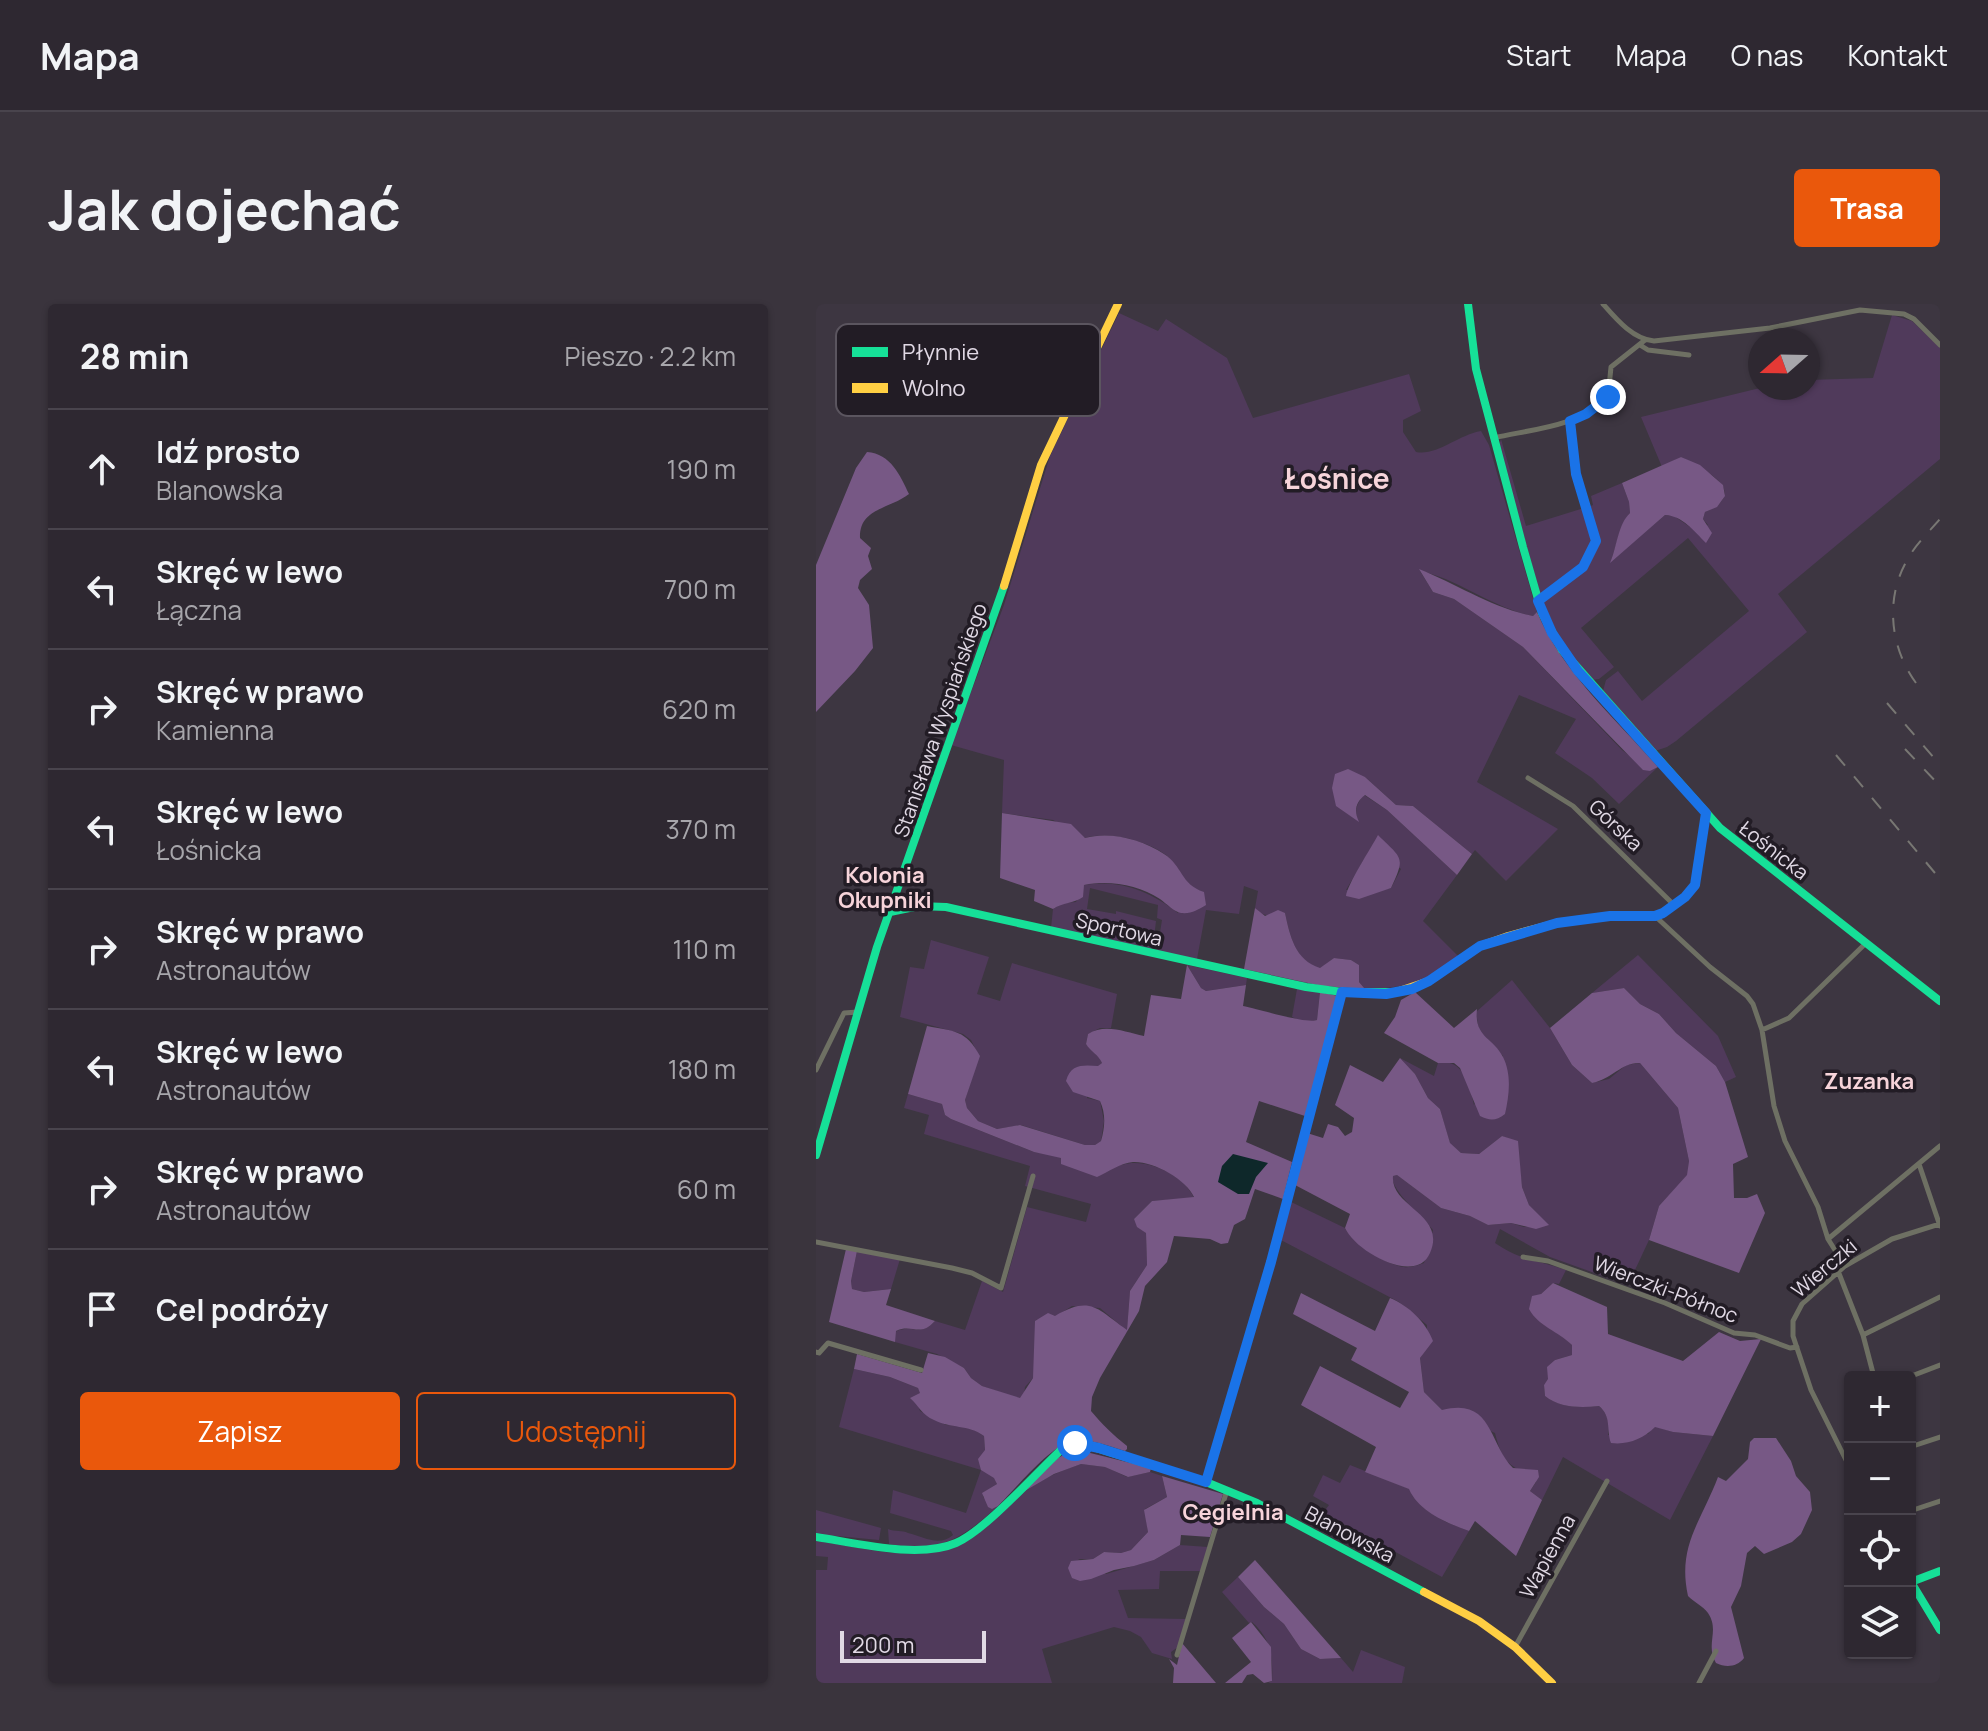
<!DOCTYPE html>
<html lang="pl">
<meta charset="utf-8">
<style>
:root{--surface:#2e2831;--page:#3a343d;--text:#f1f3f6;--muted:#a7a6ab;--line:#49444d;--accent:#ea580c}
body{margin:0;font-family:Manrope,sans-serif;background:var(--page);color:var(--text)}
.controls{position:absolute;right:24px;bottom:24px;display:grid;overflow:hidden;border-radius:8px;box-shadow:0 2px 6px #0004}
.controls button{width:72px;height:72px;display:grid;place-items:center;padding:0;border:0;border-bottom:2px solid var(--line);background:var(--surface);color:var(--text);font:40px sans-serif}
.compass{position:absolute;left:932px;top:24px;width:72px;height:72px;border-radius:50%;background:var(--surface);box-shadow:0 2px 6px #0004;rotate:250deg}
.scale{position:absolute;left:24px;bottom:20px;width:146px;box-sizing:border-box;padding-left:8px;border:4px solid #e1d9e5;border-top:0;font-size:22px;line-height:28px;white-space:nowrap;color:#e1d9e5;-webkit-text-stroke:6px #221c25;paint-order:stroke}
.stop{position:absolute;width:24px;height:24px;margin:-18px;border:6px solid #1a73e8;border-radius:50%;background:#fff}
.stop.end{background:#1a73e8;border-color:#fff;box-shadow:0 2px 8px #0008}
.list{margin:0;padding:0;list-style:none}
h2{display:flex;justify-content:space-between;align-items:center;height:104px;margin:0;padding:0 32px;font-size:34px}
h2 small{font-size:26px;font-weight:400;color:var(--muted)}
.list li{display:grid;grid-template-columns:52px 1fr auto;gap:24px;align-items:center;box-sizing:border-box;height:120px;padding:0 32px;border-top:2px solid var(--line)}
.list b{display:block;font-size:30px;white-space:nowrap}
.list p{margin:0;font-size:26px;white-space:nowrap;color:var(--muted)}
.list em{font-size:26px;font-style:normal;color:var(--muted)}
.actions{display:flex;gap:16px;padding:24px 32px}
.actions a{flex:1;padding:18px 0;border:2px solid var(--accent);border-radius:8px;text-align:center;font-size:28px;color:var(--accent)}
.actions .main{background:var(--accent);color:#fff}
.icon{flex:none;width:44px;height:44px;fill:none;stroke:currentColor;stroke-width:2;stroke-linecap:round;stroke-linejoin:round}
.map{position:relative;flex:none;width:1124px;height:1379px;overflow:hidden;border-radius:8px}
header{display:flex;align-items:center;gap:48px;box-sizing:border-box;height:112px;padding:0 40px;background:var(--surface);border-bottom:2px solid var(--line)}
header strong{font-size:38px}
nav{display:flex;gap:44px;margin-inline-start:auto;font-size:28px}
.intro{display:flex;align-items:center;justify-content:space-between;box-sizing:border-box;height:192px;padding:0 48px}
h1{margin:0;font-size:56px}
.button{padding:20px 36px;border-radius:8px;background:var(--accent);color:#fff;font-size:28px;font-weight:700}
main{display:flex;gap:48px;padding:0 48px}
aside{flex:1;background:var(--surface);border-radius:8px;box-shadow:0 2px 6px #0004}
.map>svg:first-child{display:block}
.green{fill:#503a5b;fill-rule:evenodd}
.forest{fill:#775885}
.water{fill:#0e282a}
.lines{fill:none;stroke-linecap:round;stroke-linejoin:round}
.street{stroke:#6e7063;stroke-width:5}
.fast{stroke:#16e098;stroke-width:8}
.slow{stroke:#ffcf43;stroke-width:8}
.rail{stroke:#787773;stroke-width:2;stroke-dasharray:14 14;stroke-linecap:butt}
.route{stroke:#1a73e8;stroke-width:10}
.labels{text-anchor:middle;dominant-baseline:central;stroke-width:7;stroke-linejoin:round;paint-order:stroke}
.street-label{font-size:20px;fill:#e1d9e5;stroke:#221c25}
.neighbourhood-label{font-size:22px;font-weight:bold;fill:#f7d4da;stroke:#221c25}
.district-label{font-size:28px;font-weight:bold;fill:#f7d4da;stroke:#221c25}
.key{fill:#221c25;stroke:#5b555f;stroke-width:2}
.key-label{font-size:22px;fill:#e1d9e5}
</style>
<header>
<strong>Mapa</strong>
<nav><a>Start</a><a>Mapa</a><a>O nas</a><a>Kontakt</a></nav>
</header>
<div class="intro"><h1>Jak dojechać</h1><a class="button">Trasa</a></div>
<main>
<aside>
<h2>28 min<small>Pieszo · 2.2 km</small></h2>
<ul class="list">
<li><svg class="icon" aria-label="ahead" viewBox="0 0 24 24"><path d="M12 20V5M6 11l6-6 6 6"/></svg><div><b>Idź prosto</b><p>Blanowska</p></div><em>190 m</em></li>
<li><svg class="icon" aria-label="left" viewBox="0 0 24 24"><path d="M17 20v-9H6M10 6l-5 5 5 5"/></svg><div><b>Skręć w lewo</b><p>Łączna</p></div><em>700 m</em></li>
<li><svg class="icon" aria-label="right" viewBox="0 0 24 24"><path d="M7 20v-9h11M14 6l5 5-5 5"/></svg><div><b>Skręć w prawo</b><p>Kamienna</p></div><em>620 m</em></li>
<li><svg class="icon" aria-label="left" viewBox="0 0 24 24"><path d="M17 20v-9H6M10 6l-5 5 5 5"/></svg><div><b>Skręć w lewo</b><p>Łośnicka</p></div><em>370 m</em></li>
<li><svg class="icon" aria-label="right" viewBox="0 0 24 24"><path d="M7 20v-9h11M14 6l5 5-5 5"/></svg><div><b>Skręć w prawo</b><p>Astronautów</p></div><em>110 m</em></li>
<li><svg class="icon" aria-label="left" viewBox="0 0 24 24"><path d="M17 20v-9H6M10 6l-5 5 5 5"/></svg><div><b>Skręć w lewo</b><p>Astronautów</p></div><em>180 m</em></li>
<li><svg class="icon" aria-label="right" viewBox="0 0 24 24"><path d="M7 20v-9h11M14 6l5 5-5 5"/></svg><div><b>Skręć w prawo</b><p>Astronautów</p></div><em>60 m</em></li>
<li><svg class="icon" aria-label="arrive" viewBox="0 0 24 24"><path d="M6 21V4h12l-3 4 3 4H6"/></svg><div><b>Cel podróży</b></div></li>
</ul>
<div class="actions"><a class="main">Zapisz</a><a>Udostępnij</a></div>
</aside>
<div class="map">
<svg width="1124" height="1379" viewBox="0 0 1124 1379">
<rect width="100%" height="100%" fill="#3d3641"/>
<path class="green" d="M303 9 342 27 350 15 411 54 437 114 593 70 605 107 587 116V128L600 148C621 152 642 131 665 127L673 141 721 308 717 312C676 304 643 275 604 267L617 288 638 295 707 343 806 446 834 467 842 463 803 500 776 474 739 449 760 415 703 391 661 478 742 525 690 577 659 546 656 550 597 502 580 501 549 473 519 470 542 516C538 506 541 499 548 491L571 506 641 571 607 617 643 653C610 679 590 684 549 685L543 678V661L535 656 518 654 504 665C479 656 474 632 469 609 456 610 448 615 439 604L442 587 428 582 423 610 390 606 381 655 341 647 346 616 341 614 342 601 274 584 271 605 300 610V607L340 617 337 643 334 645 235 624 237 605 246 599 260 598 268 581C304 575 334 587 362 609L373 583C366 572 360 560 350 551 329 536 293 527 269 534L237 516 186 509 188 456 135 441 188 301 234 152ZM556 542 585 565 575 584 561 587 530 586Z
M1076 11 1096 17 1124 44V155L962 290 991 328 860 437 851 443 839 447 791 393 787 387 790 376 802 367 826 397 933 307 872 234 765 324 798 363 783 375 776 376 745 338 727 297C745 283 783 262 780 235 779 224 775 213 772 203L777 201 775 192 806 179 813 198 814 209C805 218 800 243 795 257L849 211 858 212 874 223 892 221 887 215 889 208C936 187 887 165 865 153L846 163 825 113 944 84H992V76L1057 74Z
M685 135 710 222 768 204C771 214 777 226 777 236 777 262 742 279 725 293L683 142Z
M115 636 173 653 161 690 184 697 196 659 301 690 295 724H284L272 730 270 740 284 754 286 759 282 763 275 762 271 794 284 797 288 817 285 837 279 841H269L205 821 181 825 162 817 151 804 149 796 163 752 155 736 147 730 84 713 94 663 108 665Z
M822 651 902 732 920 773 909 778 900 762 860 729 843 710 824 700 808 684 776 689Z
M371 661 431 674 430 681 390 687 385 684Z
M696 676 734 724 756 761 776 779 793 775 810 761 824 759 862 804 873 857 872 871 843 902 833 936 812 981 734 953 684 925 679 939C705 957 722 956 750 966L743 980 737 979 725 990 747 1031 756 1041V1051L739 1056 733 1075 728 1081 729 1092C745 1104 764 1104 783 1102 792 1110 794 1119 792 1131L832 1130 838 1122 857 1128 897 1132 854 1216 747 1153 726 1196 714 1187 720 1178C695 1157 688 1166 679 1129L626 1106 608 1088 604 1054 611 1042V1021L583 998 463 935 473 897 529 924C536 939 571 961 588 963 594 964 602 961 608 959L617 926C606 912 576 888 576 872L581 871 625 904 654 912 672 921 695 919 708 923 732 921 713 901 706 883 701 838 686 832 663 850 645 849 634 840 624 805 612 794 599 770 584 754 618 772 622 759C647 753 654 782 658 801L687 752 663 727 660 708Z
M481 685 504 688 501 716 489 719 476 713Z
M92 790 126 800 129 811 135 815 218 848 306 861C330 853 368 871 378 894L336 897 318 915 330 929 331 961 314 987 311 1027 284 1004 256 1002 239 1013 220 1016 219 1065 217 1074 209 1083 208 1092 204 1095 166 1082 155 1074 148 1064 121 1050 79 1038V1028C96 1019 104 1034 119 1017L149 1026 166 977 187 988 211 903 270 918 275 900 209 882 214 862 108 830 113 811 88 804Z
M41 947 84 955 75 985 48 988 36 985 35 977Z
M38 1065 74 1073 102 1084 105 1089 99 1093 104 1107 130 1121 152 1122 168 1132 169 1146 181 1180 167 1189V1193L182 1202C146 1235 124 1249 73 1240L72 1225C79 1228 86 1226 92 1229 108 1233 123 1243 137 1231L135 1227 74 1209 77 1186 150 1209 165 1166 23 1123Z
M265 1160 290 1163 311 1173 334 1168 346 1172 351 1193 329 1205 332 1228 315 1246 305 1249 288 1248 277 1255H262L290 1270 338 1256 364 1241 392 1243 385 1267H344L343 1285 302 1286 312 1314 370 1315 362 1343 355 1348 356 1355 336 1349 325 1333 314 1327 298 1323 226 1345 236 1379H0V1266H11L12 1253 0 1252V1237C46 1243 104 1261 147 1239 169 1228 186 1206 204 1191 222 1176 244 1167 265 1160Z
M534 1161 594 1185 608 1204 630 1218 653 1227 626 1273 507 1209 513 1201 497 1192 507 1171 524 1179Z
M0 1206 65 1224 63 1236 0 1230Z
M422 1273 448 1303 468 1320 485 1345 504 1355 525 1354 537 1368 545 1346 589 1363 586 1379H452L456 1377C457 1352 455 1335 436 1318L433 1319 406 1288Z"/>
<path class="forest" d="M51 148C75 150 84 171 93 190 74 205 43 204 44 234L55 244 52 252 56 265 44 276 42 284 53 301 57 344 39 367 0 408V261L40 164Z
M865 153 884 161 907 181 909 192 901 203 889 208 887 215 896 229 890 239C878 227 867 212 849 211L794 259C801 243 802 220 814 209L813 198 806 179Z
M603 265C641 280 676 304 717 312L721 308C746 368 800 415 842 463L834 467 827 466 707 343 638 295 617 288Z
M532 465 549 473 580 501 597 502 656 550 641 571 571 506 549 491C539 499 538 507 543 518L520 502 516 484 519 470Z
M186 509 255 520 269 534C293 527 326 535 348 550 367 562 364 580 388 588L390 601C381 606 376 610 365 609 358 608 351 600 344 595 322 581 294 576 268 581L267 593C257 600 247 598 237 605L218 597 219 586 184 574Z
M562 531C586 555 590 552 575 584L543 595 530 592C531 581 555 544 562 531Z
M439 604 449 612 462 606 469 609C474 632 479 656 504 664L518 654 535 656 543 661V678L549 685 506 682 428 665Z
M371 661 385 684 390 687 430 681 427 702C443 705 489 720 501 716L504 688 522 692 489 812 443 797 430 838 476 858 467 895 439 885 429 915 418 921 412 939 405 940 394 935 358 932 351 958 329 982 323 1007 284 1074 276 1093 275 1107C286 1120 297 1131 311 1142V1145L309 1147C293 1142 269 1132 253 1138 234 1143 197 1187 182 1202L176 1205 172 1203 166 1189 181 1180 178 1174 165 1166 162 1155 169 1146 168 1132C152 1120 135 1125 118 1116 106 1111 103 1102 94 1094L104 1089 102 1084 74 1073 38 1065 41 1050 106 1069 112 1049 129 1053 148 1064 155 1074 166 1082 204 1094 217 1074 219 1017 232 1009 239 1012C275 991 281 1005 311 1026L314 987 331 961 330 929 321 923 318 915 336 897 378 893C370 875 337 857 317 858 305 859 292 868 281 873L245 860V854L218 848 135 815 129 811 126 800 92 790 111 722C138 727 150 726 164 752L149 796 151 804 162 817 181 825 204 821 269 841H279L285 837C289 823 290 810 284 797L257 788 250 777C255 760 266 761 282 762L286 759C283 751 274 747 270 740L272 730C289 719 309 728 328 732L335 691 365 695Z
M808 684 824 700 843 710 860 729 900 762 909 778 932 853 917 860 918 894H931L941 890 949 909 923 969 833 936 843 902 871 871 873 857 862 804 824 759C806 758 796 775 776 779L756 761 734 724 776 689Z
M599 688 638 724 661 705C658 734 677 733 687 753 696 771 693 792 689 810 680 817 674 817 664 812L644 764 638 759H622L568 729 579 713 585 696Z
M584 754 599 770 612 794 624 805 634 839 645 849 663 850 686 832 702 837 706 883 713 901 733 921 720 925 695 919 672 921 654 912 625 904 581 871 577 872C574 903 631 910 614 949 600 982 539 947 529 924L534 910 479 881 491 829 507 834 512 820 522 823 529 832 536 828 538 814 519 801 534 761 567 778Z
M30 945 41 947 35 977 36 985 48 988 75 985 70 1001 119 1017C104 1034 96 1019 80 1027L79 1038 13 1018Z
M737 979 791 1003 792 1030 867 1057 903 1028 924 1037 945 1035 897 1132 857 1128 839 1123C827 1135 812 1141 795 1139 790 1125 796 1113 783 1102 764 1104 744 1104 729 1092L728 1081 732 1075 731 1063 739 1056 756 1051V1041C742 1027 723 1023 713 1005L716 992 725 990Z
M485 989 559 1027 574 994C593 1002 610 1018 617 1037L604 1054 608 1088 626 1106C677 1093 672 1139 697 1164L722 1166 723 1173 714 1187 726 1196 700 1252 659 1217 653 1227C631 1219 603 1208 593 1185L549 1168 560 1143 485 1101 504 1062 584 1104 593 1088 535 1056 541 1044 477 1010Z
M938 1134H960L975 1157 980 1172 994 1188 996 1206 985 1230 976 1238 948 1250 939 1242 931 1249 925 1282 915 1303 928 1354C921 1363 910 1364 900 1359 889 1340 904 1327 892 1309 887 1302 878 1298 872 1292 861 1242 885 1218 902 1173L910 1177 932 1155 934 1138Z
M258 1145 335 1164 334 1168 312 1173 289 1163 265 1160 238 1170 207 1188 242 1154Z
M346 1172 407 1190 394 1233 365 1231 364 1241 338 1256 318 1262 298 1266 275 1275 264 1277 256 1274 252 1264 255 1257 277 1255 288 1248 305 1249 315 1246 332 1228 328 1206 351 1193Z
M439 1256 525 1354 504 1355 485 1345 468 1320 448 1303 422 1273Z
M435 1318 455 1343 456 1377 448 1379 437 1370 431 1371 426 1379H409L435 1358 416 1334Z
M366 1339 400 1379H357L358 1364 353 1355 361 1361Z"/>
<path class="water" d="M417 850 452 859 440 873 433 890H422L402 878 406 862Z"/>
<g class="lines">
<path class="street" d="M787 0C801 16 817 35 838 37L954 24 1044 6 1088 10 1098 15 1124 41
M824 41 832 46 873 51
M677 134C716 125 763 123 792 93L795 63 829 36
M722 297 767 263 780 237 760 170 754 117
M712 474 757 502 858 601
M839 612 894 663 931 692 937 700 946 726 958 802 969 837 1002 903 1012 935 1029 962
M946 726 973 714 1050 639
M0 766 28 709 42 708
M1103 860 1124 922
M1012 935 1124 842
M0 938 136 964 156 969 185 984 217 872
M707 953 732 957 849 999 918 1029 939 1031 974 1044 981 1043
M1022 967 1047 1031 1058 1073
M1047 1031 1124 993
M0 1048 3 1049 12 1039 105 1066
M1093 1073 1124 1061
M1094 1143 1124 1133
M1034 1164 995 1086 977 1032V1017L986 1000 1029 962 1076 935 1124 920
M390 1178 455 958 526 688
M1094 1207 1124 1197
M699 1343 791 1177
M361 1351 411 1186
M883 1379 900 1347"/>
<path class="fast" d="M652 0 660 65 707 243 726 309 746 346 904 524 1124 697
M74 608 103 602 130 603 490 683 526 688H580
M0 851 61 643 188 282
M0 1233C40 1239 103 1255 140 1239 170 1226 220 1169 246 1145L253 1140H267L390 1178 441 1199 608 1288
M1124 1267 1095 1278 1124 1326"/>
<path class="slow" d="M188 282 225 161 302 0
M580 688 613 677 664 642 692 632 741 619 794 612H839L847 609 869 593 879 581 890 509
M608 1288 663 1317 699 1343 736 1379"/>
<path class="rail" d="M1100 379C1075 345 1069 298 1089 260 1097 243 1112 229 1124 215
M1071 399 1124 461
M1089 445 1124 482
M1020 451 1124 575"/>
</g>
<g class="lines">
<path class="route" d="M259 1139 283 1144 390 1178 455 958 526 688 570 690 596 685 613 677 664 642 741 619 794 612H839L847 609 869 593 879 581 890 509 762 367 736 329 722 297 767 263 780 237 760 170 754 117 770 110 792 93"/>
</g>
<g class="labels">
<g class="street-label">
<text transform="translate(124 416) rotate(-71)">Stanisława Wyspiańskiego</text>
<text transform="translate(800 521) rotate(43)">Górska</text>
<text transform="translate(958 546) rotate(38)">Łośnicka</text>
<text transform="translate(303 625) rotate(13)">Sportowa</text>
<text transform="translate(1008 964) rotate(-40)">Wierczki</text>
<text transform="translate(850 985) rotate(21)">Wierczki-Północ</text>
<text transform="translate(534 1230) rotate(28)">Blanowska</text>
<text transform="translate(731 1252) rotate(-61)">Wapienna</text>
</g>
<g class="neighbourhood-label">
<text x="69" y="571">Kolonia<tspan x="69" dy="25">Okupniki</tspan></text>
<text x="1053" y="777">Zuzanka</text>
<text x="417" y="1208">Cegielnia</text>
</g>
<g class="district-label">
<text x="521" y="174">Łośnice</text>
</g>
</g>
<rect x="20" y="20" width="264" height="92" rx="12" class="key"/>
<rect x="36" y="43" width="36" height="10" fill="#16e098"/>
<rect x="36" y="79" width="36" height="10" fill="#ffcf43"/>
<g class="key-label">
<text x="86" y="56">Płynnie</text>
<text x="86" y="92">Wolno</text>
</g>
</svg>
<div class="controls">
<button>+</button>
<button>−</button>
<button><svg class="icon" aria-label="locate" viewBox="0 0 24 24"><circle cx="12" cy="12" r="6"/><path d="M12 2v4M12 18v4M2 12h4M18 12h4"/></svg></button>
<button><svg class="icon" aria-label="layers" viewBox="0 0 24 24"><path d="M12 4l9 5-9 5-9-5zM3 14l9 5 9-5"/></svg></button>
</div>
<svg class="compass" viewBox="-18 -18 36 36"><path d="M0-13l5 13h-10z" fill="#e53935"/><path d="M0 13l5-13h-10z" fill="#a7a6ab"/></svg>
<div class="scale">200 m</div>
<div class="stop" style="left:259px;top:1139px"></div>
<div class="stop end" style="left:792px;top:93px"></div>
</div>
</main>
